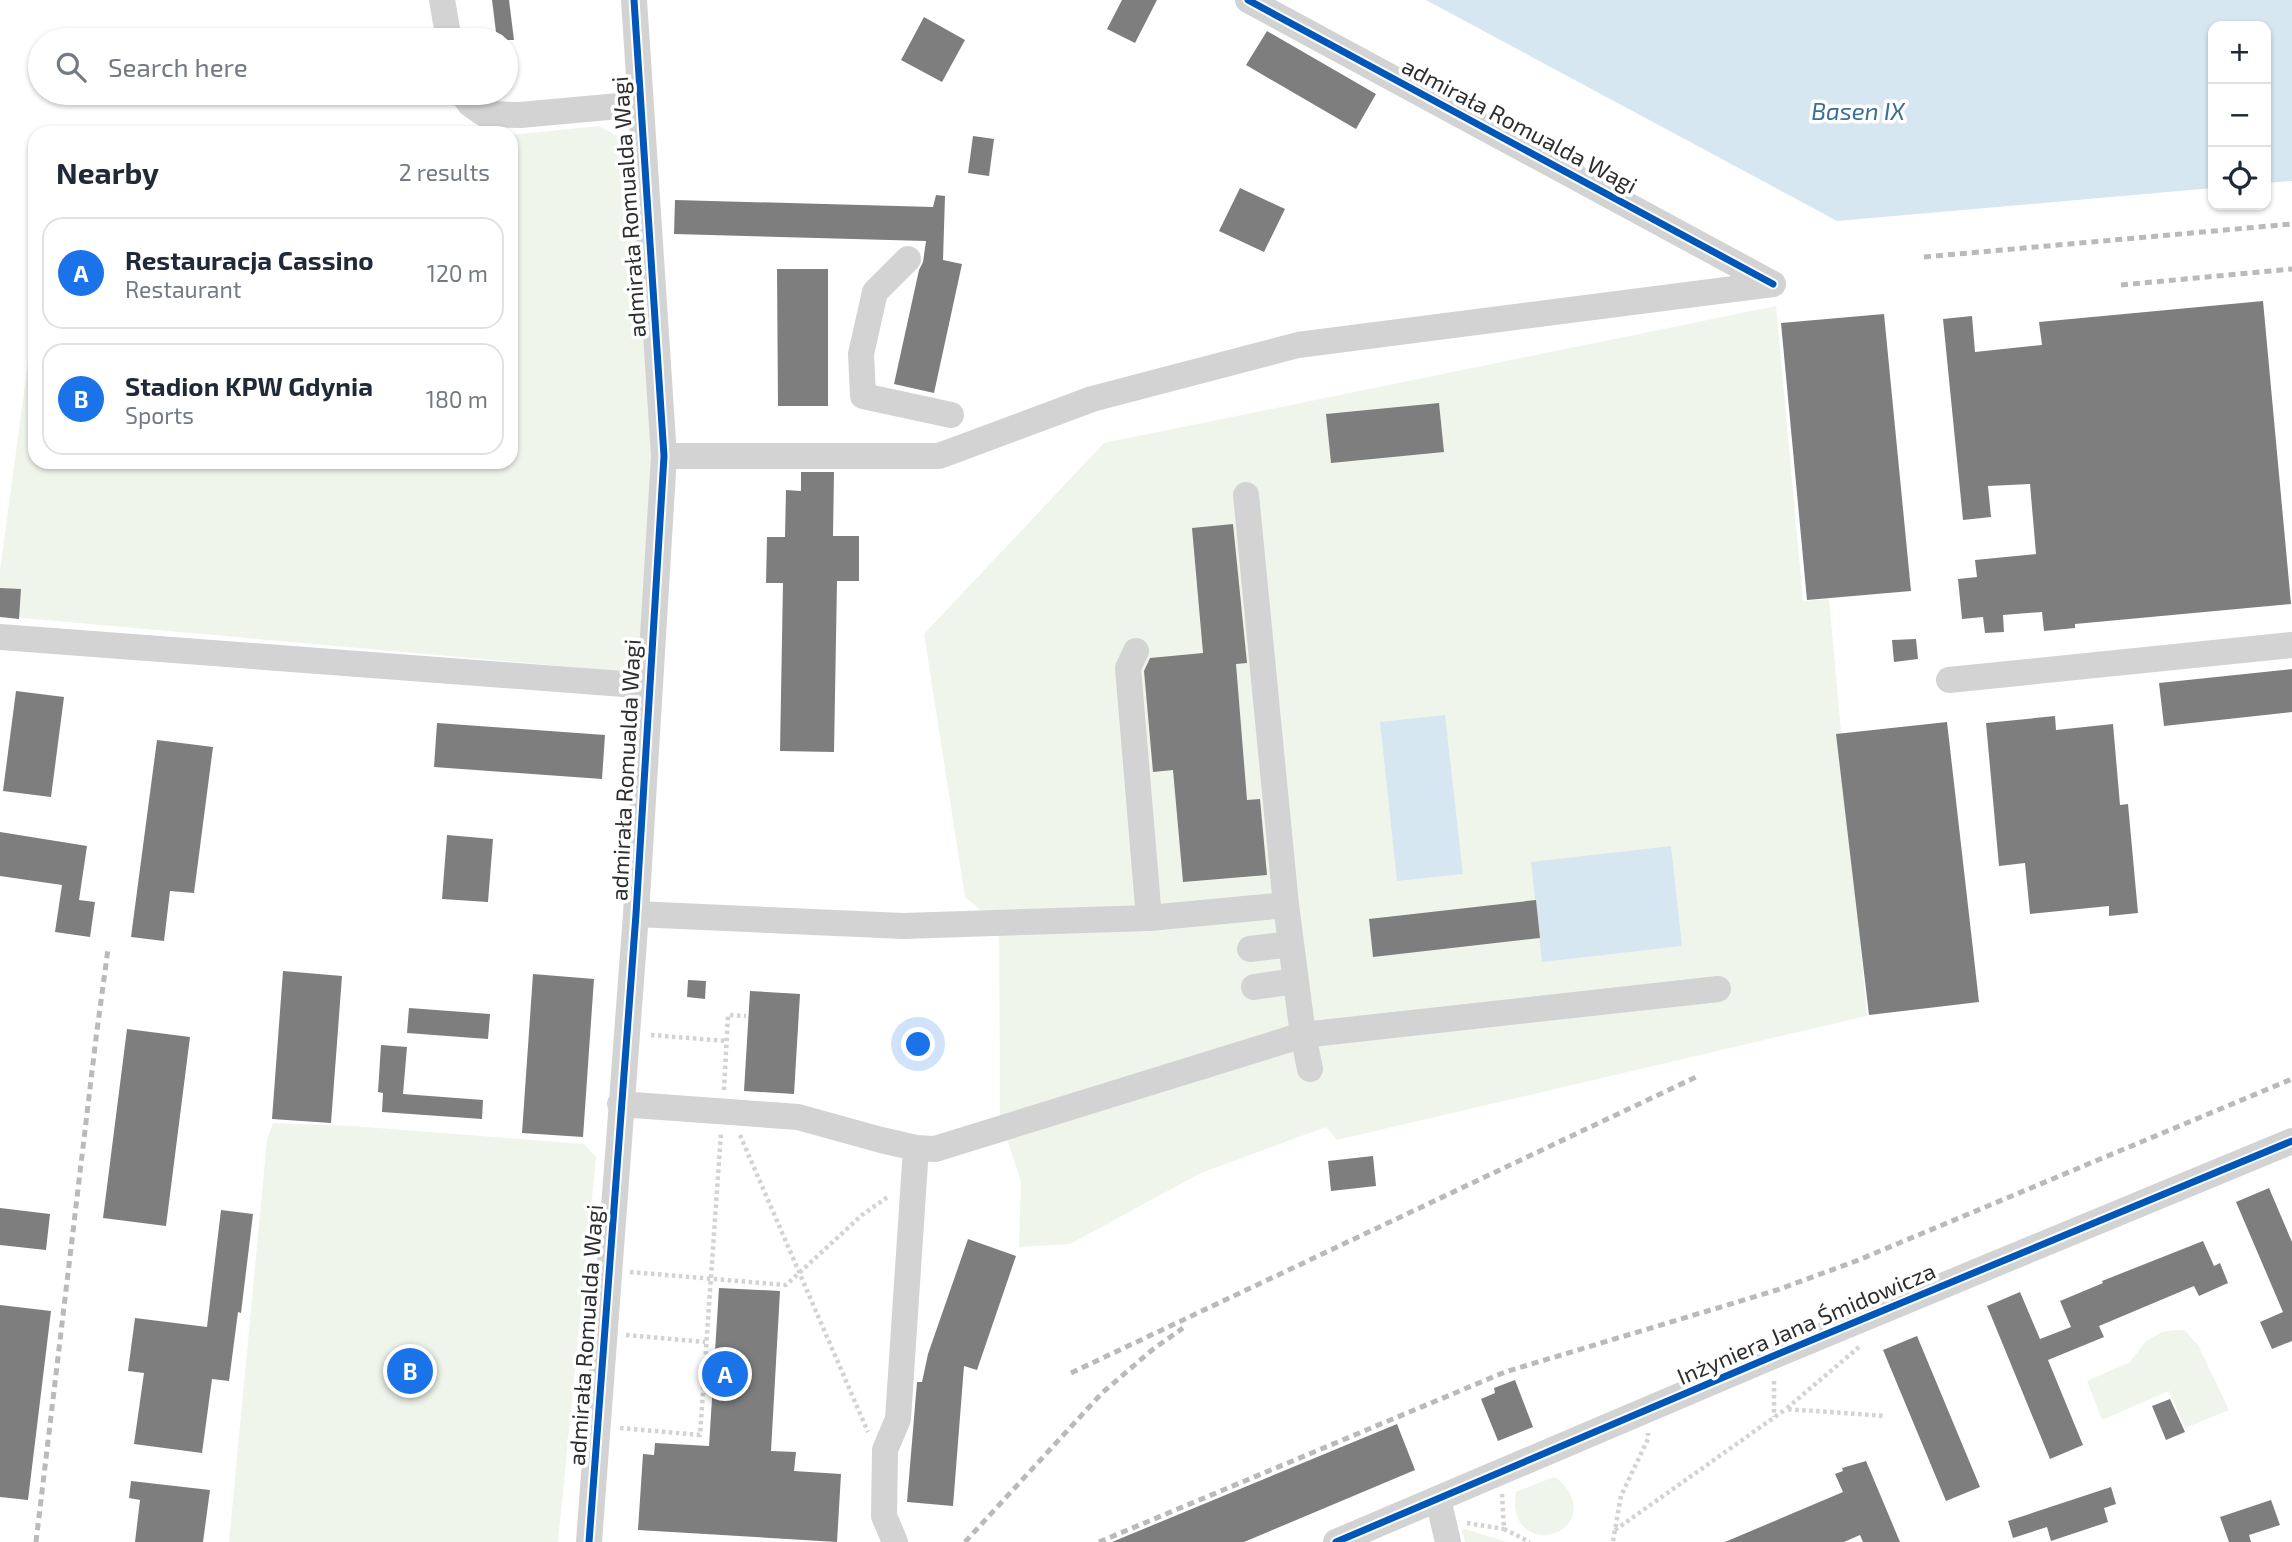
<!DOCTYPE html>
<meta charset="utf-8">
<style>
:root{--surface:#fff;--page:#f2f2f3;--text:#1f2937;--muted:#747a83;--line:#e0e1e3;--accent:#1a73e8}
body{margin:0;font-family:"Exo 2",sans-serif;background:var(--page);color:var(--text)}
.controls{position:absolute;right:21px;top:21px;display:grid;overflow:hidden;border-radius:14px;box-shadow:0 2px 5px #0004}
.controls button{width:63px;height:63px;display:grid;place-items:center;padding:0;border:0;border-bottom:2px solid var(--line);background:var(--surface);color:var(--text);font:35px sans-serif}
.you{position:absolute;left:919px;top:1045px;width:24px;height:24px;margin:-18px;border:5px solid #fff;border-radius:50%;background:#1a73e8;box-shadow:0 0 0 10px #1a73e833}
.badge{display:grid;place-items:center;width:46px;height:46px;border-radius:50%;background:var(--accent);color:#fff;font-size:23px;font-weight:700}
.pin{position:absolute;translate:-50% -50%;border:4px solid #fff;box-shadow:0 2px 7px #0006}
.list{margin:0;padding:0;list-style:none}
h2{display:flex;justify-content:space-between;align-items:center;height:91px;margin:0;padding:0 28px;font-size:30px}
h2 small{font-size:23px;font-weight:400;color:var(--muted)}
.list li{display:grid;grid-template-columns:46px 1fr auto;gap:21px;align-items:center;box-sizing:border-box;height:112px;margin:0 14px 14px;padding:0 14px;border:2px solid var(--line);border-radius:21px}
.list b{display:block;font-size:26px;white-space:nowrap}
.list p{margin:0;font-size:23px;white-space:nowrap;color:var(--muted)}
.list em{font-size:23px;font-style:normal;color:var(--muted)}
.icon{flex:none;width:38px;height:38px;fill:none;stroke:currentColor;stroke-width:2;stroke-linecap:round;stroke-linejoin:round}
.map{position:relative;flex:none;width:2292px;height:1542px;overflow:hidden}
.search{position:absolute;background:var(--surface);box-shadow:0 2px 5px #0004;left:28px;top:28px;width:490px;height:77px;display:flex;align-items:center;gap:18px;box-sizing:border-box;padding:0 24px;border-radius:38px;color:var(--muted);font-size:26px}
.panel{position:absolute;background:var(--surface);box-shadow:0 2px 5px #0004;left:28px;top:126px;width:490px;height:343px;border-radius:21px}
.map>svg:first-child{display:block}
.green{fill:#f0f5eb}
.water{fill:#d7e7f2}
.building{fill:#7e7e7e}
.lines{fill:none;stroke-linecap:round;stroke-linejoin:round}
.path{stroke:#d3d3d3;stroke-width:4.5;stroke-dasharray:3.5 3.5;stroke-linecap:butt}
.minor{stroke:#d3d3d3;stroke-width:26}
.rail{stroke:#bababa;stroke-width:5;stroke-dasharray:7 5;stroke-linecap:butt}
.cycleway-casing{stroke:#fff;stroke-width:11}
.cycleway{stroke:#0057b8;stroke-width:7}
.labels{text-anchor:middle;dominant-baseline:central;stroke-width:7;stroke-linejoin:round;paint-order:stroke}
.street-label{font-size:23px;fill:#2e2e2e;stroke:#fff}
.water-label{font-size:24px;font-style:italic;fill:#386f94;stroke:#fff}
</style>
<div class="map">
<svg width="2292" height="1542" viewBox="0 0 2292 1542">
<rect width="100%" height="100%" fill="#fff"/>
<path class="green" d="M599 126 619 137 631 165 647 342 653 490 639 673 0 616V570L35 311V462H511V135Z
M1776 306 1803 601 1829 599 1867 1016 1337 1140 1326 1127 1201 1173 1070 1244 1019 1247 1021 1182 1000 1118 999 910 982 911 965 897 924 634 1104 443Z
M273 1123 353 1126 584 1144 596 1157 558 1542H229L267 1140Z
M2175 1330H2184L2198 1345 2229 1410 2185 1428 2169 1391 2102 1420 2087 1381 2130 1362 2146 1341 2162 1332Z
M1554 1477C1577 1490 1583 1522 1555 1533 1526 1542 1510 1517 1516 1492Z
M1465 1529 1507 1542H1465L1462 1530Z"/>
<path class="water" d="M1426 0H2292V181L2266 183V26H2213V188L1837 221Z
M1445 715 1463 874 1397 881 1380 722Z
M1671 846 1682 946 1542 962 1531 862Z"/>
<path class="building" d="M492 0H509L514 40H497Z
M1122 0H1157L1135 43 1107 29Z
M924 17 965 40 942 82 901 60Z
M1267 31 1376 94 1356 129 1246 65Z
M973 136 994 139 989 176 968 173Z
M1240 188 1285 209 1264 252 1219 231Z
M936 195 945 196 943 260 962 264 934 393 894 384 919 270 923 262 926 241 674 234 675 200 933 207Z
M777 269H828V406H778Z
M2263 301 2291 604 2075 624V628L2044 631 2042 612 2003 615 2004 632 1985 633 1983 617 1962 619 1958 579 1977 577 1975 560 2036 554 2030 484 1988 486 1991 517 1963 520 1943 319 1972 316 1975 352 2042 345 2039 322Z
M1884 314 1911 591 1807 600 1781 323Z
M1439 403 1444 452 1331 463 1326 414Z
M801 472H834L833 536H859V581H837L834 752 780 751 783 583H766L767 537H785L786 490 801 491Z
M1233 524 1247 663 1236 664 1247 800 1260 799 1267 875 1183 882 1173 770 1153 772 1144 671 1150 658 1203 653 1192 528Z
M0 588 21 589 19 619 0 617Z
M1916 639 1918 659 1894 662 1892 640Z
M2292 669V712L2164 726 2159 683Z
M16 691 64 697 51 797 3 791Z
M2055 716 2056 730 2113 724 2120 805 2128 804 2138 913 2109 916V906L2030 914 2025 863 1999 866 1986 723Z
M1947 722 1979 1002 1869 1015 1836 734Z
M437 723 605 735 602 779 434 767Z
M157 740 213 747 194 893 170 891 164 941 131 937Z
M0 832 87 846 79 900 95 902 90 937 55 932 62 885 0 876Z
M447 835 493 839 488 902 442 899Z
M1536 900 1540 938 1373 957 1369 919Z
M283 971 342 976 331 1123 272 1119Z
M533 974 594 979 583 1137 522 1133Z
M688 980 706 981 705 999 687 997Z
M750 991 800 994 794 1094 744 1091Z
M409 1008 490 1014 488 1039 407 1033Z
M127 1029 190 1037 166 1226 103 1218Z
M381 1045 407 1047 403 1094 483 1100 482 1119 382 1112 383 1093 378 1092Z
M1373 1156 1376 1186 1331 1191 1328 1161Z
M2269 1188 2292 1242V1341L2272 1349 2260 1322 2283 1312 2236 1202Z
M0 1208 50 1214 46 1250 0 1245Z
M221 1210 253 1214 241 1313 238 1312 229 1381 212 1379 202 1453 134 1444 144 1373 128 1371 135 1318 207 1327Z
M968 1239 1016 1256 977 1370 964 1366 953 1506 907 1502 917 1382H922L928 1354Z
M2203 1241 2214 1266 2220 1263 2228 1283 2199 1296 2194 1286 2099 1326 2104 1337 2048 1360 2083 1445 2050 1459 1987 1306 2020 1292 2040 1339 2071 1327 2060 1301 2103 1283 2102 1281Z
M719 1288 780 1291 771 1451 796 1452 794 1471 841 1474 837 1542 638 1530 643 1454 654 1455 655 1443 709 1446Z
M0 1305 51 1311 28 1500 0 1497Z
M1917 1336 1980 1487 1946 1501 1883 1350Z
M1515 1380 1533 1427 1498 1441 1481 1399 1495 1393 1494 1388Z
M2170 1399 2185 1432 2166 1440 2152 1406Z
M1397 1424 1415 1470 1244 1542H1112Z
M1866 1461 1900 1542H1863L1860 1535 1844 1542H1725L1843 1492 1835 1474 1843 1471 1842 1468Z
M131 1481 210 1490 203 1542H135L140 1500 129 1498Z
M2111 1487 2116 1504 2104 1508 2108 1522 2051 1541 2047 1527 2013 1538 2008 1521Z
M2271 1500 2280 1525 2249 1535 2251 1542H2229L2220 1517Z"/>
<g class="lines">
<path class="path" d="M651 1035 726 1041
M724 1090 728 1015 746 1016
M740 1135 868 1432
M630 1272 786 1285 862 1215 889 1196
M626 1335 705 1342
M1859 1347 1786 1409 1886 1416
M1774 1381V1417
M620 1428 700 1435 721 1133
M1502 1494 1504 1529 1530 1542
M1467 1523 1504 1529
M1615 1530 1786 1409
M1613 1541 1621 1496 1648 1439V1433"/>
<path class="minor" d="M442 0 449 40
M1248 0 1773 284
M462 93 470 104 484 114 520 115 641 104
M908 259 875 292 861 354 863 396 951 415
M664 456H939L1092 399 1298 345 1773 284
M1246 495 1286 905 1303 1035 1310 1069
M0 637 650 686
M1136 651 1128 668 1149 918
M1949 680 2292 645
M636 914 903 926 1149 918 1286 905
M1250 949 1291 944
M1254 987 1296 981
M620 1104 798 1117 881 1140 916 1148 935 1149 1303 1035 1718 989
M1438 1499 1448 1542
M589 1542 636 914 664 456 634 0
M895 1542 884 1516 885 1450 898 1419 916 1148
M1336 1542 1778 1354 2292 1141"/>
<path class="rail" d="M1924 257 2292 224
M2121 285 2292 269
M1071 1373 1696 1077
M36 1542 96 1038 108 949
M965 1542 1102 1393 1152 1350 1183 1328
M1099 1542 1505 1372 1777 1290 1856 1261 2292 1079"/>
<g class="cycleway-casing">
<path id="cycleway" d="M1248 0 1773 284
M589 1542 636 914 664 456 634 0
M1336 1542 1778 1354 2292 1141"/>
</g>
<use href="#cycleway" class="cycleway"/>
</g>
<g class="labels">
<g class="street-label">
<text transform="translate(1520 125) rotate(28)">admirała Romualda Wagi</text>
<text transform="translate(628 207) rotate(-94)">admirała Romualda Wagi</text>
<text transform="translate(625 770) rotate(-87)">admirała Romualda Wagi</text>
<text transform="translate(1806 1323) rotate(-23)">Inżyniera Jana Śmidowicza</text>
<text transform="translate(585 1335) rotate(-86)">admirała Romualda Wagi</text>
</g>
<g class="water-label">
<text x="1858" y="110">Basen IX</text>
</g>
</g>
</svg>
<div class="controls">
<button>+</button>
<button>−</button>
<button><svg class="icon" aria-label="locate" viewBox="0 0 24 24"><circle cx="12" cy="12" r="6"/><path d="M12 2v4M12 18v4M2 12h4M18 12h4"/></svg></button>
</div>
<div class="you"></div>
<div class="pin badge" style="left:725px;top:1374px">A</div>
<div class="pin badge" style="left:410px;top:1371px">B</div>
<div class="search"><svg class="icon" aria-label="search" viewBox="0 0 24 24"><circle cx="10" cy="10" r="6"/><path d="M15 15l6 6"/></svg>Search here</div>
<section class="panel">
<h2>Nearby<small>2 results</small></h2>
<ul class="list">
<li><span class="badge">A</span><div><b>Restauracja Cassino</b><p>Restaurant</p></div><em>120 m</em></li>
<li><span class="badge">B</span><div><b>Stadion KPW Gdynia</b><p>Sports</p></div><em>180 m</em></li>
</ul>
</section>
</div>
